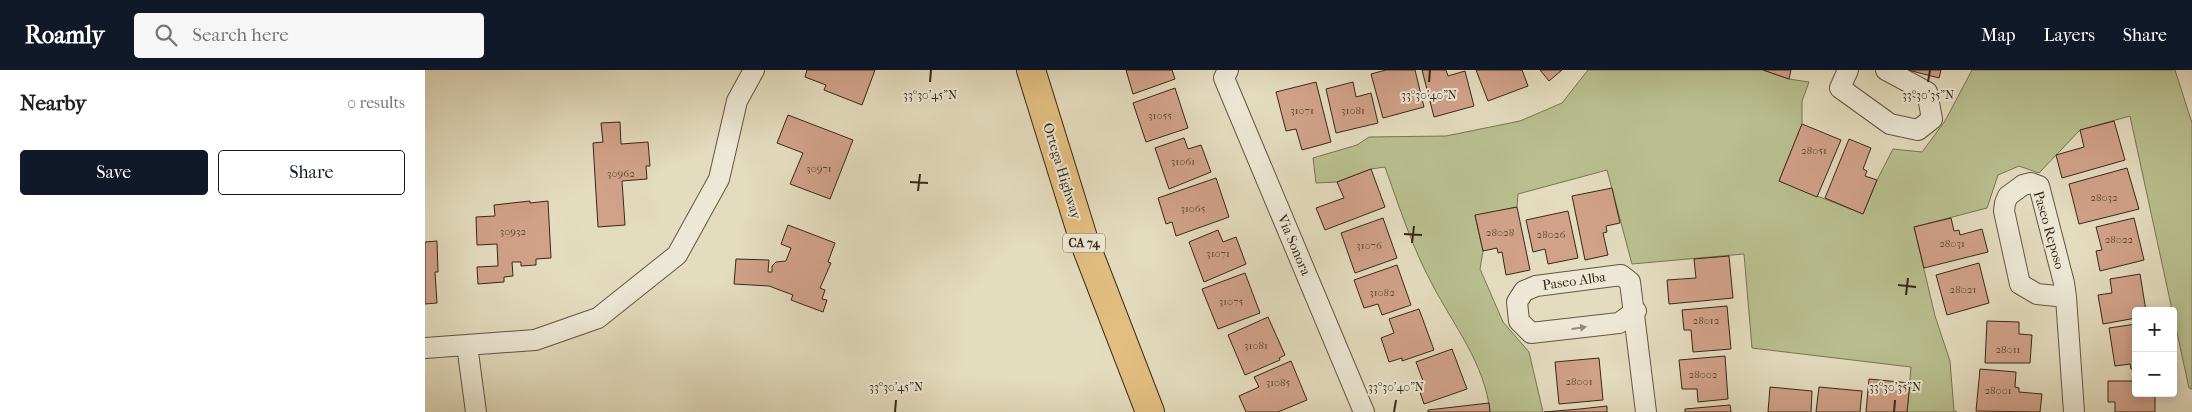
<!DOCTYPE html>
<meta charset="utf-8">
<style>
:root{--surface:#fff;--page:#f6f6f6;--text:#202124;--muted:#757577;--line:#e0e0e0;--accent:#111827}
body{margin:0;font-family:"IM FELL French Canon",serif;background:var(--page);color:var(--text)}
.controls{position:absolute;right:15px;bottom:15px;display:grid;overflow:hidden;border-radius:5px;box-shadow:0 2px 12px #0003}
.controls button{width:45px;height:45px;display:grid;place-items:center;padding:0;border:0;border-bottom:1px solid var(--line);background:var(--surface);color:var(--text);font:25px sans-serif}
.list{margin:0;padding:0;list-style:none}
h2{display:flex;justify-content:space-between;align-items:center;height:65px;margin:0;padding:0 20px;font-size:21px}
h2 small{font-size:16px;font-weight:400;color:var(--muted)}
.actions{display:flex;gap:10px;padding:15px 20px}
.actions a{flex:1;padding:11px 0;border:1px solid var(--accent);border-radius:5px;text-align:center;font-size:18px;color:var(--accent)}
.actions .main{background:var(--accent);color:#fff}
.icon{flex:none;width:28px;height:28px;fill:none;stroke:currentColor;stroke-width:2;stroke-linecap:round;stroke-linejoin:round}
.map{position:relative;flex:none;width:1767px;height:342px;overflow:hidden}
header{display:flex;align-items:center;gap:30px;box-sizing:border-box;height:70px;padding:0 25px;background:var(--accent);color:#fff}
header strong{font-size:24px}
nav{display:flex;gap:28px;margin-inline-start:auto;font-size:18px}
.search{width:350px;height:45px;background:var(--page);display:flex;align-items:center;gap:12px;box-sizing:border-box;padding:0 18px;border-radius:5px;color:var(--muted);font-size:19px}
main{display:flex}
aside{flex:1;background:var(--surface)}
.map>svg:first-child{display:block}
.green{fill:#b9bf8f;stroke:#797452}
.building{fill:#d1a18a;stroke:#392816}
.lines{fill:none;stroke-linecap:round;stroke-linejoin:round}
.minor-casing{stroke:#645540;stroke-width:22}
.primary-casing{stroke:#392816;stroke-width:30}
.minor{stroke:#ede8d5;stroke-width:20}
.primary{stroke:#e2be80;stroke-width:28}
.oneway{fill:#938876}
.ticks{fill:none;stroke:#392816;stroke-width:2}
.labels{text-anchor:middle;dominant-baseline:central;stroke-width:4;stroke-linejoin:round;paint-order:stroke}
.number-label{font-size:11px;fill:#5f4633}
.shield{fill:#ede8d5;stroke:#6f624f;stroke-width:1}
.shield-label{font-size:12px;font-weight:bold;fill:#392816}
.street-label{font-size:14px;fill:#392816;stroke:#ede8d5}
.ticks-label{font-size:12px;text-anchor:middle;fill:#392816;stroke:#ede8d5;stroke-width:4;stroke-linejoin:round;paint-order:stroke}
</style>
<header>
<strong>Roamly</strong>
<div class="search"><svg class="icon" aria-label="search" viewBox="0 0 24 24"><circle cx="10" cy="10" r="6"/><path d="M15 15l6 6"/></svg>Search here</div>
<nav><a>Map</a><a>Layers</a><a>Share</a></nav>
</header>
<main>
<aside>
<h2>Nearby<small>0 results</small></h2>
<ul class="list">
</ul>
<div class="actions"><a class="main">Save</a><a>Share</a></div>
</aside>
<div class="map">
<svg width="1767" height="342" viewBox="0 0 1767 342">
<rect width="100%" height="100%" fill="#e4dcbf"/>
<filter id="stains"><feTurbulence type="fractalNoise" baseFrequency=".004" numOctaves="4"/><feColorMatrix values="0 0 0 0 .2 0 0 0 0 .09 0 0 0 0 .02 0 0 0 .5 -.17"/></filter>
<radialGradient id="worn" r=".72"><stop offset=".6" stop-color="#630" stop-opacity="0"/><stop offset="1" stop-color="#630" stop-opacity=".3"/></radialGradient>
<path class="green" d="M1163 0H1338L1364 9 1384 12 1377 31V54L1354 111 1438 144 1452 110 1468 79 1497 82 1520 51 1547 0H1750L1767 53V319L1764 318 1705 46 1655 60 1614 103 1594 96 1573 105 1562 138 1489 157 1510 246 1525 291 1529 341 1532 342H1482L1486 297 1327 278 1319 184 1207 194 1182 100 1093 124 1092 137 1050 146 1058 181 1055 199 1078 252 1104 282 1118 342H1065C1060 294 1029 256 1007 214 987 177 974 136 960 97L946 99 912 112 891 113 888 88 932 75 944 67 1021 66 1095 51 1137 33Z"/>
<path class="building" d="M382 0H450L437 35 399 20 401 15 380 7Z
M701 0H747L750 9 708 24Z
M961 0H990L999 37 958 48 946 4Z
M997 0H1021L1023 6 1040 1 1049 36 1009 47Z
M1051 0H1097L1103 16 1063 31Z
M1115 0H1137L1124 11Z
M1338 0H1366L1364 9Z
M1483 0H1516L1514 8Z
M891 12 906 72 877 80 871 59 861 61 851 22Z
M928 12 931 27 946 23 953 53 911 63 901 19Z
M750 18 763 58 721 72 708 33Z
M363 45 428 70 405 129 365 114 378 83 352 73Z
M1689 51 1700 90 1637 108 1631 85 1659 77 1655 60Z
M195 52 196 74 223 72 225 96H221L222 109 197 111 200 155 173 157 168 73 178 72 176 53Z
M1377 54 1416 70 1392 127 1354 111Z
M759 68 763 79 776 75 786 102 744 119 730 78Z
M1424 69 1446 78 1438 99 1442 101 1440 106 1452 110 1438 144 1400 128Z
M1702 98 1714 139 1654 154 1644 114Z
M946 99 960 137 900 160 891 138 919 128 912 112Z
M791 108 804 147 751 166 747 152 741 154 733 128Z
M1187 118 1195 153 1181 156 1182 162 1178 163 1183 185 1160 190 1147 126Z
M105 131V133L123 131 126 188 111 189V195L96 196V192H87L88 206 79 207V212L53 214 52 197 73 196 72 174 52 175 51 147 70 146 69 135Z
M1092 137 1105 200 1081 205 1077 182 1073 183 1072 178 1058 181 1050 145Z
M1143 141 1153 188 1123 194 1120 179 1108 182 1101 150Z
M958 148 972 188 930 203 916 163Z
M1526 148 1529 161 1534 160 1535 165 1557 159 1563 182 1499 198 1489 157Z
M1709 148 1719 190 1675 201 1671 181 1677 180 1671 157Z
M363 155 410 173 403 192 406 193 395 218 400 220 397 229 402 230 398 242 366 230 368 225 344 216 309 214 311 189 344 190 343 202H347V196L351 192 361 191 366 178 356 174Z
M793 160 798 172 811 167 821 194 779 212 764 172Z
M12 171 13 202H10L12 233 0 234V172Z
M1304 186 1308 228 1244 234 1242 210 1271 208 1269 189Z
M1554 193 1564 233 1522 245 1511 205Z
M972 195 986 235 957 245 953 234 939 238 929 210Z
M820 203 835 243 793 259 777 219Z
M1715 204 1721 241H1711V248L1678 254 1673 225 1687 223 1685 209Z
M1302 236 1306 279 1268 282 1266 260H1259L1257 240Z
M994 239 1009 280 977 291V288L964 292 956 268 969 263 964 249Z
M843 247 860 285 854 288 855 290 820 305 803 265Z
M1562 251 1594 252V264L1607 265 1605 293H1560Z
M1711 254V298L1706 299 1705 294 1690 296 1684 258Z
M1027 279 1042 319 999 334 992 313 998 311 991 292Z
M1300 286 1303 329 1273 332 1272 319H1257L1254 290Z
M1174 288 1178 330 1134 334 1130 292Z
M866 291 882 330 853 342H821L814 326 834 317 829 307Z
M1555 299 1591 302 1590 317 1594 318V322L1617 324 1615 342 1551 341Z
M1444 309 1485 313 1482 342H1441Z
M1683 311H1711V323H1730V342H1690V332H1683Z
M1345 317 1387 321 1386 342H1343Z
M1394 317 1437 321 1435 342H1391Z
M1064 333 1065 342H1003V340Z
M1305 335 1306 342H1260V339Z
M1182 336V342H1119L1155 339Z"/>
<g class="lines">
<g class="minor-casing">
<path id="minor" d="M803 0 799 8 939 342
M1423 0 1415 18 1465 54 1493 60 1507 49 1502 22 1461 0
M1641 227 1612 224 1595 214 1579 141 1580 133 1583 126 1598 115 1606 113 1614 116 1639 213 1641 227 1649 342
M1211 241 1194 253 1106 263 1094 251 1092 232 1099 221 1111 216 1196 205 1205 212 1221 342
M42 275 51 342
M0 278 110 270 173 248 252 185 294 109 312 31 329 0"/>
</g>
<g class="primary-casing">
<path id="primary" d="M606 0 659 171 725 342"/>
</g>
<use href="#minor" class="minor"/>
<use href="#primary" class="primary"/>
</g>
<defs><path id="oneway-solid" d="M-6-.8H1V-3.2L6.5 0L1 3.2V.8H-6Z" transform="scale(1.25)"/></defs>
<use class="oneway" href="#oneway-solid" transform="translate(1154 258) rotate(-8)"/>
<path class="ticks" d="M505 12 506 0M1004 12 1005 0M1503 12 1505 0M485 112 503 113M493 121 495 104M979 164 997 165M987 173 989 156M1473 215 1491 217M1481 225 1483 208M470 342 471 330M969 342 971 330M1469 342 1470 330"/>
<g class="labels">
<g class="number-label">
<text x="877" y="40">31071</text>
<text x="928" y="40">31081</text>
<text x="735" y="45">31055</text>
<text x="1389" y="80">28051</text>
<text x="758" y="91">31061</text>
<text x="394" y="98">30971</text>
<text x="196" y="103">30962</text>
<text x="1679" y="127">28032</text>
<text x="768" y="138">31065</text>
<text x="88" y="161">30932</text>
<text x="1075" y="162">28028</text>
<text x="1126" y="164">28026</text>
<text x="1694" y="169">28022</text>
<text x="1527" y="173">28031</text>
<text x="944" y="175">31076</text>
<text x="793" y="183">31071</text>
<text x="1538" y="219">28021</text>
<text x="957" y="222">31082</text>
<text x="806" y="231">31075</text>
<text x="1281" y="250">28012</text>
<text x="831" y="275">31081</text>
<text x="1583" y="279">28011</text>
<text x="1278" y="304">28002</text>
<text x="1154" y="311">28001</text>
<text x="853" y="312">31085</text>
<text x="1573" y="320">28001</text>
</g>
<rect class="shield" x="638" y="163.5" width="42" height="19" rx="4"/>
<g class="shield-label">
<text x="659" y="173">CA 74</text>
</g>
<g class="street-label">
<text transform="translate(637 101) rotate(73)">Ortega Highway</text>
<text transform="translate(1624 160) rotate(74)">Paseo Reposo</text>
<text transform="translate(869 175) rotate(67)">Via Sonora</text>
<text transform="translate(1149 211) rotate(-8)">Paseo Alba</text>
</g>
</g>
<g class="ticks-label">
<text x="505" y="29">33°30'45"N</text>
<text x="1004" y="29">33°30'40"N</text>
<text x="1503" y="29">33°30'35"N</text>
<text x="471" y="321">33°30'45"N</text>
<text x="971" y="321">33°30'40"N</text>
<text x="1470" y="321">33°30'35"N</text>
</g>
<rect width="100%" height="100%" filter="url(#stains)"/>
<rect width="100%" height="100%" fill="url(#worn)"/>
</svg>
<div class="controls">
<button>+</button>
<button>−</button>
</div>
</div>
</main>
